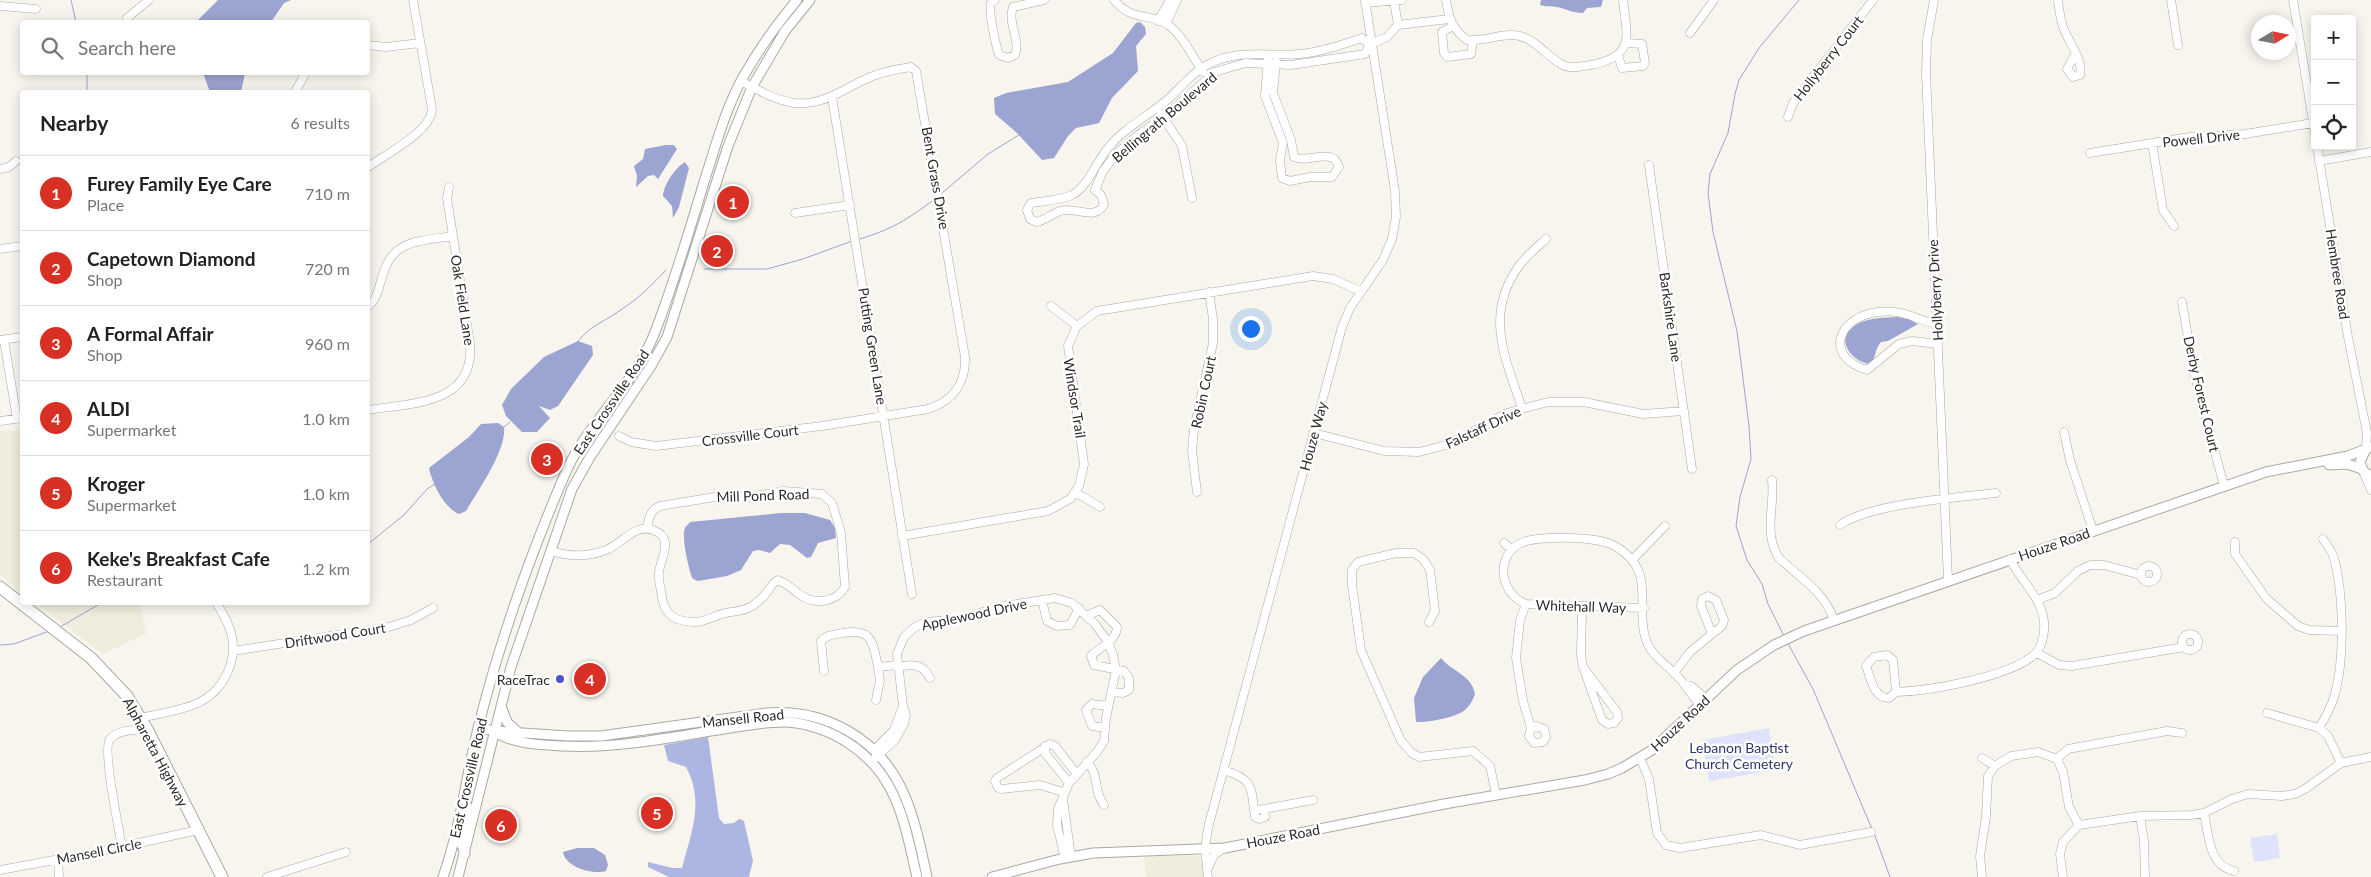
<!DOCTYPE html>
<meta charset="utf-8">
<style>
:root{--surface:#fff;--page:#f6f6f6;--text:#222;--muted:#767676;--line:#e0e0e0;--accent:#d93025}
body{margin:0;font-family:Lato,sans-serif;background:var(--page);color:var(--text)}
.controls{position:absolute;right:15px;top:15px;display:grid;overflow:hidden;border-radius:5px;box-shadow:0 2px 12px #0003}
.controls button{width:45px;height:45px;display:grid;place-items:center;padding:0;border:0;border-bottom:1px solid var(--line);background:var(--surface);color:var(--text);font:25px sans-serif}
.compass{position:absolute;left:2251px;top:15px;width:45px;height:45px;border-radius:50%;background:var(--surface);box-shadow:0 2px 12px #0003;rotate:80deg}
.you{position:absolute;left:1250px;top:328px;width:18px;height:18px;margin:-12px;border:4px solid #fff;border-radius:50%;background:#1a73e8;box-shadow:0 0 0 8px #1a73e833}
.badge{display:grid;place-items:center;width:32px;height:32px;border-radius:50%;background:var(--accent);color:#fff;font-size:16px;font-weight:700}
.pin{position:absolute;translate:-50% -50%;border:2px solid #fff;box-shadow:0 1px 5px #0006}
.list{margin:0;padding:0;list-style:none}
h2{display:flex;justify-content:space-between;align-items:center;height:65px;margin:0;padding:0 20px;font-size:21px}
h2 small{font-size:16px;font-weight:400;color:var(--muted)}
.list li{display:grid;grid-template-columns:32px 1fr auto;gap:15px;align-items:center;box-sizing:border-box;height:75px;padding:0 20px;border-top:1px solid var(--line)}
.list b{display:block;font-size:19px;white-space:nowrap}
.list p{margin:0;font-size:16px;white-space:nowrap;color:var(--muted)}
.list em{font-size:16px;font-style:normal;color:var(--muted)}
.icon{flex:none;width:28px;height:28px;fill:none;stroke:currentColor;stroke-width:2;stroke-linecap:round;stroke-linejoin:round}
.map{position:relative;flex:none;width:2371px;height:877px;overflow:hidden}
.search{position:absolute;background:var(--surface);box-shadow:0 2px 12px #0003;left:20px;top:20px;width:350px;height:55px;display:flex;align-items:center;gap:12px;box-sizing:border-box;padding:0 18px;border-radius:5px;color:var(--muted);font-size:19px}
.panel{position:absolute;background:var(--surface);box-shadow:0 2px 12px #0003;left:20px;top:90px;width:350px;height:515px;border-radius:5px}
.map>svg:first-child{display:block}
.built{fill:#f1eddd}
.green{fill:#dee2fa}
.forest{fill:#adb5e3}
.water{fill:#9ca4d1}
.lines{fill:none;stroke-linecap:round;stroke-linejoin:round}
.stream{stroke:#9ca4d1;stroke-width:1}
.minor-casing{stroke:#aba9a2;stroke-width:9}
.major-casing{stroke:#aba9a2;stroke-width:11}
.highway-casing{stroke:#aba9a2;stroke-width:13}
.minor{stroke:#fff;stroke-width:8}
.major{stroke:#fff;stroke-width:9}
.highway{stroke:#fff;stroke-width:11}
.poi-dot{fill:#5053c9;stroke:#fff;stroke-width:2}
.labels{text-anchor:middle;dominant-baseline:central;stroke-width:5;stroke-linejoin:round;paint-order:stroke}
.street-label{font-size:14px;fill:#2c2b28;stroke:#fff}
.poi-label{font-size:14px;fill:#2c2b28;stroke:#fff;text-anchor:end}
.park-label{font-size:14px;fill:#30356c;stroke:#fff}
</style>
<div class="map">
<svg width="2371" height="877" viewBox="0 0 2371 877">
<rect width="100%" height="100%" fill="#f7f5ed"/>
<path class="built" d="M22 430V593L0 575V431Z
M35 603H139L147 633 103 654Z
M1163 855 1199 856 1202 861 1205 877H1146L1144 857Z"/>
<path class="green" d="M1769 728 1776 770 1709 781 1702 740Z
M2277 834 2280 858 2254 862 2250 838Z"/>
<path class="forest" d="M708 737 719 818 724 824 734 823 739 819 744 821 753 861 749 877H669L648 867V862L672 868H682C691 833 705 802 686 767L668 761 664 745Z"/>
<path class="water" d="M218 0H291L284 3 271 22H196Z
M1541 0H1603L1601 7 1587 8 1583 13C1573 13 1566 9 1557 7 1551 6 1546 7 1540 5Z
M1140 22 1145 27 1146 34 1136 46 1138 71 1112 98 1099 123 1076 128 1068 136 1054 158 1042 160 1017 133 995 114 994 98 1006 93 1068 82 1113 53 1136 23Z
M203 73H245L241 92H210Z
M666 145H674L677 149 658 179 654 175 648 176 636 187 637 176 634 166 643 159 645 149Z
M685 162 689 168 679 207 673 218 672 206 663 196C664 184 675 168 685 162Z
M1898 317 1908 319 1918 324 1888 341 1881 342C1875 348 1876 357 1871 364 1857 364 1837 345 1849 331 1861 317 1881 318 1898 317Z
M578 341 592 346 593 355 558 406 550 410 539 406 550 418 537 432H522L506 416 502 405 511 389 544 357Z
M498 423 504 427C507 449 478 491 466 511L459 514C444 508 432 483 429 468L469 437 481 424Z
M781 513H805L830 520 835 528 836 538 818 543 811 557 807 558 790 545 780 544 770 553 759 550 753 551 741 570 727 576 698 581 693 579C689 572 681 535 685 528 685 527 690 523 690 522Z
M1441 658C1451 671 1472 675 1475 694 1473 699 1471 704 1467 708 1460 717 1427 723 1416 722L1414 698 1423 677Z
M594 848 605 855 608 865 606 871C593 875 565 867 563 852L577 848Z"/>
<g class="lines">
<path class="stream" d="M71 0 76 22
M87 92V72
M942 193 988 154 1019 135
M860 239C895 228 906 220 935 199
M704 269H767L803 259 852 241
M578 341C591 325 606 321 622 309 639 298 652 285 666 270
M504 427 510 422
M368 544 404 515 427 489 435 484
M60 627 103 602
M1784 636 1768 604 1762 584 1747 560 1736 526 1740 497 1751 459 1749 426 1737 331 1713 232 1708 193 1710 174 1728 133 1735 94 1739 80 1759 48 1799 0
M1787 642 1813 689 1872 829
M0 645 14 644 49 631
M1874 833 1890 877"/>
<g class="minor-casing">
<path id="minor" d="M995 0 991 3C988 10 996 46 999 55L1008 58 1015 55C1021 39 1007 24 1013 7L1044 0
M1114 0C1132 22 1147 12 1167 24 1183 35 1192 56 1203 72
M1446 0C1449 18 1452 29 1467 40 1485 42 1503 32 1520 36 1536 40 1548 57 1561 64 1570 70 1581 66 1591 65 1636 56 1627 37 1623 0
M1934 0 1927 40 1926 73 1948 580
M2058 0C2059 9 2060 18 2063 27 2068 41 2084 61 2080 75L2073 77 2067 69 2075 55
M2171 0 2178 45
M2293 0 2315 133
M1394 1 1398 25
M1365 3 1402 0
M0 6 36 9
M127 18 149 0
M1158 21 1170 0
M1166 24 1177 0
M1453 26 1442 32 1444 53 1447 57 1471 54 1473 41
M1690 33 1714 0
M1362 38 1369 45 1365 54 1291 65 1245 63 1215 72 1164 117 1138 135 1117 153 1103 171 1095 190 1101 195 1104 204C1096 222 1075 206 1060 211 1052 214 1045 220 1037 222L1030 219 1027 210 1031 203C1044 201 1061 200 1072 195 1088 187 1096 162 1108 148 1124 128 1148 116 1167 100 1180 89 1191 73 1207 65 1236 48 1268 57 1300 54 1321 52 1341 45 1362 38Z
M368 45 386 47 420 43
M1369 45 1387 37 1398 25 1449 19
M1618 55 1622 68 1643 66 1645 63 1642 44 1626 43
M1268 59 1265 96 1283 143 1280 160 1282 178 1290 181 1310 177H1332L1339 167C1333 146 1309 164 1294 157L1291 140 1273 93 1276 61
M295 92 306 72
M832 97 912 594
M1161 114 1182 146 1192 198
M1788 117 1793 103 1873 0
M2152 143 2163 210 2174 226
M2317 146 2348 337 2367 433 2366 450
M2090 153 2190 137 2245 134 2313 123
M2319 161 2371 152
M1649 165 1692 469
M368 167C386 154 431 132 432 109L413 0
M0 169 9 167 16 161
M795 213 850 205
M0 249 22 246
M2182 302 2194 373 2224 486
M368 306C384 297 377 260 403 247 417 239 437 239 453 236
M1051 306 1077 326
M1938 324C1914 320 1906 309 1878 312 1839 316 1822 356 1867 370L1899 344 1912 341 1938 344
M0 340 22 337
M4 340 17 419
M1522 408C1505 358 1484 314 1519 266 1526 256 1537 247 1546 239
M368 410C411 403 475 405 470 344L447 198 449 187
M0 421 22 418
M2064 432 2070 460 2093 531
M1314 433 1384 451 1419 452 1450 444 1507 413 1548 402H1584L1643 414 1684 411
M619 436 631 442 656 446 822 426 928 409C953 401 966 383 965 357L916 71 911 67C898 69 885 71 873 76 847 86 825 106 794 103 775 100 758 90 741 81
M2363 471 2371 490
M1772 480C1775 507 1763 533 1779 558 1800 578 1824 591 1834 620
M1075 492 1100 507
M1197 492 1192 451 1194 429 1213 343V319L1209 292
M1840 525C1868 504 1959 497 1996 493
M902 536 1048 511 1070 499 1079 486 1084 464 1068 346 1077 326 1097 311 1313 276 1333 279 1360 291
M2235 542V554L2266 598 2298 626 2309 630 2341 631
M1504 543 1512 550
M551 551C570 557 588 557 606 550 622 544 635 523 653 530 675 538 661 557 659 572 658 578 660 585 661 591 663 612 671 622 695 622 704 623 718 613 731 612 749 610 757 605 768 591 771 586 774 582 778 580 787 583 794 591 802 596 817 605 836 602 845 587L841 533 832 503 822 494 784 491 749 497H715L660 506C650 510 649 518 647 528
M1632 560 1665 526
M2141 574a8 8 0 1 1 16 0a8 8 0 1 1-16 0Z
M1708 596 1716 600 1724 620 1722 626 1712 634 1701 606 1702 599Z
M1042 600 1047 621 1057 626 1070 625 1079 608
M2037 600 2055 593 2078 571 2090 565H2104L2141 575
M1526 604 1520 620 1516 658 1523 701 1531 728 1529 736 1534 743 1543 742 1546 737 1544 729 1536 726 1531 728
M1582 607 1581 655 1583 667
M1644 608 1526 604C1501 594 1494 559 1519 544 1534 535 1600 536 1615 546 1660 572 1632 609 1648 645 1656 661 1674 669 1684 684 1689 691 1694 698 1700 705
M1086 616 1100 610 1117 627C1117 640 1100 647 1091 656L1094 665 1124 671 1129 678V690L1123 693 1112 692
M1429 622 1435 611 1430 570 1423 559 1414 553H1396L1358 562 1352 570V585L1361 650 1401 741 1412 753 1419 757 1473 751 1490 766 1496 794
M2182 642a8 8 0 1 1 16 0a8 8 0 1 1-16 0Z
M233 651 389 627 411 620 433 608
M2037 653 2059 665 2072 666 2184 647
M1887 655 1893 660 1896 692 1889 698C1873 698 1871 678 1866 666L1874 657Z
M897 667C911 664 923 663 930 678
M1583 667 1617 712 1618 718 1614 723 1608 724 1602 720Z
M824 671 821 641C827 634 835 635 843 633 873 628 873 643 878 667
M1674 673 1690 652 1712 634
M1684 684 1691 686 1706 699
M1896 692C1929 691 2010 677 2035 654 2040 650 2044 637 2044 630 2047 602 2021 582 2010 559
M876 700 880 680 878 667 897 665
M2267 713 2319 728 2328 736 2341 763
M141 718C160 713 182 711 200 702 223 690 237 663 232 637 230 625 223 614 216 602
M1105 728 1092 726 1086 710 1092 704 1108 706
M2319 728C2325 718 2331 708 2334 697 2345 661 2344 591 2333 555 2331 550 2326 544 2323 539
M1045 746V753L1069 783
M874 750 894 730 903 706
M875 758 895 740 904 724 906 715 903 706 897 654 904 637 915 627 926 622 961 619 998 607 1042 600 1055 598 1072 603 1095 624 1108 642 1113 655 1116 670 1106 718 1104 741 1097 752 1069 783 1058 809 1057 825 1065 858
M1640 758 1649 779 1657 833 1666 845 1680 848 1761 835 1800 845 1871 832
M1982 758 1995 766
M2057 759 2068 749 2167 731 2182 733
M1087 762C1101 777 1092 789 1104 805
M1224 770C1255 780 1251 788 1255 817L1259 819 1265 817 1264 809 1256 810
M1063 792 1040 785 1002 789 998 788 995 781 997 778 1050 744 1055 746 1076 773
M1063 799 1071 857
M1264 809 1313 800
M2204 813C2209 835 2208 865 2234 871
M2140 816 2144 841 2145 877
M122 847C119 830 102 748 110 739 117 730 135 730 147 729
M58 860 59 877
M1208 868 1214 855 1224 848
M0 870 98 852 198 830
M267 877 346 852
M1208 877 1205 849 1208 828 1342 327 1350 308 1383 260 1392 239 1396 217 1395 191 1365 0
M1982 877 1980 856 1986 817 1988 776 1995 766 2011 756 2038 752 2057 759 2063 772 2069 807 2079 825
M2063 877 2060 854 2063 842 2079 825 2140 816 2191 815 2204 813 2232 799 2248 794 2282 796 2295 794 2305 789 2341 763 2371 757"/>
</g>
<g class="major-casing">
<path id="major" d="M2365 451 2360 462 2363 471 2371 476
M2329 465 2347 464 2362 469
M501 706 507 722 518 732
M478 727 494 731 568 736H601L766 713C824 708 879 738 903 792 915 818 921 849 927 877
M494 731C512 744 540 745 563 746 617 749 671 737 724 729 745 726 767 721 788 722 831 726 871 751 891 790 905 817 910 848 917 877
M465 854 461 843 467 806
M443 877C460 829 466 777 478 728 499 644 531 553 565 474 587 422 635 385 655 332 674 283 689 232 704 182 715 148 725 110 742 79 758 50 776 25 797 0
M458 877 511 667 572 489 590 457 651 366 667 337 728 146 752 87 785 31 810 0
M992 877 1060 859 1093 853 1225 848 1444 804 1585 780 1608 774 1622 768 1652 750 1737 670 1774 645 1804 631 2266 472 2348 456 2371 447"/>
</g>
<g class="highway-casing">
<path id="highway" d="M0 587 91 658 127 696 147 729 222 877"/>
</g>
<use href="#minor" class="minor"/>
<use href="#major" class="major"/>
<use href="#highway" class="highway"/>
</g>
<circle class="poi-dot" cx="560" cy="679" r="5"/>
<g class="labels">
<g class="street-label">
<text transform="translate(1828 58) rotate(-52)">Hollyberry Court</text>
<text transform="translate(1164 117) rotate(-40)">Bellingrath Boulevard</text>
<text transform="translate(2201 138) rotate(-6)">Powell Drive</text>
<text transform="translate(936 178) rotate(80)">Bent Grass Drive</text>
<text transform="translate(2338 274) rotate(81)">Hembree Road</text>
<text transform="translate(1935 290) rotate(-93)">Hollyberry Drive</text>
<text transform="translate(463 300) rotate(81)">Oak Field Lane</text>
<text transform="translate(1671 317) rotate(82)">Barkshire Lane</text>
<text transform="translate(873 346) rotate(81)">Putting Green Lane</text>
<text transform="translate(1203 392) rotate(-78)">Robin Court</text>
<text transform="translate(2202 394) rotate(77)">Derby Forest Court</text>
<text transform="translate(1075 398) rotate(81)">Windsor Trail</text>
<text transform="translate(611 402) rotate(-56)">East Crossville Road</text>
<text transform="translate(1483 427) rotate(-25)">Falstaff Drive</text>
<text transform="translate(750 435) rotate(-7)">Crossville Court</text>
<text transform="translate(1313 436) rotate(-75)">Houze Way</text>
<text transform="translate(763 495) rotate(-2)">Mill Pond Road</text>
<text transform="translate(2054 544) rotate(-19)">Houze Road</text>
<text transform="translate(1581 606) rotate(2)">Whitehall Way</text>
<text transform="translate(974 614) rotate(-12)">Applewood Drive</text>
<text transform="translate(335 635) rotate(-9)">Driftwood Court</text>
<text transform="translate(743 718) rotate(-6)">Mansell Road</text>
<text transform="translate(1680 723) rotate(-43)">Houze Road</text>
<text transform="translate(156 752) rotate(62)">Alpharetta Highway</text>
<text transform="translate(468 778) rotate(-77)">East Crossville Road</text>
<text transform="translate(1283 836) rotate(-11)">Houze Road</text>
<text transform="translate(99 851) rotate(-11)">Mansell Circle</text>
</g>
<g class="poi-label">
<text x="550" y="679">RaceTrac</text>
</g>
<g class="park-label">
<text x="1739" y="747">Lebanon Baptist<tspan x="1739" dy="16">Church Cemetery</tspan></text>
</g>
</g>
</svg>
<div class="controls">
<button>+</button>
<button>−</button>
<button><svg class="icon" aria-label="locate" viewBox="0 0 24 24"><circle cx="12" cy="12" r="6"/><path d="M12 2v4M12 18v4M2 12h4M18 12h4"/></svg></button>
</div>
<svg class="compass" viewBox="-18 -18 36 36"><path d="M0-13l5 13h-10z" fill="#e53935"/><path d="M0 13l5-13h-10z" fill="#767676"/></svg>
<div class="you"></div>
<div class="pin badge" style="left:733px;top:202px">1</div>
<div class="pin badge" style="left:717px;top:251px">2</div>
<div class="pin badge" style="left:547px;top:459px">3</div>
<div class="pin badge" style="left:590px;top:679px">4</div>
<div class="pin badge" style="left:657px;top:813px">5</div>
<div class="pin badge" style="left:501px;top:825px">6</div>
<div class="search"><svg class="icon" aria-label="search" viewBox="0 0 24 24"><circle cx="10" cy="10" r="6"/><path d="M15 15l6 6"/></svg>Search here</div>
<section class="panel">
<h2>Nearby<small>6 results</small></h2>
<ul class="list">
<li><span class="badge">1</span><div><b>Furey Family Eye Care</b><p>Place</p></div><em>710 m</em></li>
<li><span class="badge">2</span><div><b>Capetown Diamond</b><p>Shop</p></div><em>720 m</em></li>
<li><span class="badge">3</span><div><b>A Formal Affair</b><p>Shop</p></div><em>960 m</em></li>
<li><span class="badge">4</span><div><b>ALDI</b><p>Supermarket</p></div><em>1.0 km</em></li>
<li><span class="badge">5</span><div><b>Kroger</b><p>Supermarket</p></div><em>1.0 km</em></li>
<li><span class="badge">6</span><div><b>Keke's Breakfast Cafe</b><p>Restaurant</p></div><em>1.2 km</em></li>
</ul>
</section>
</div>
